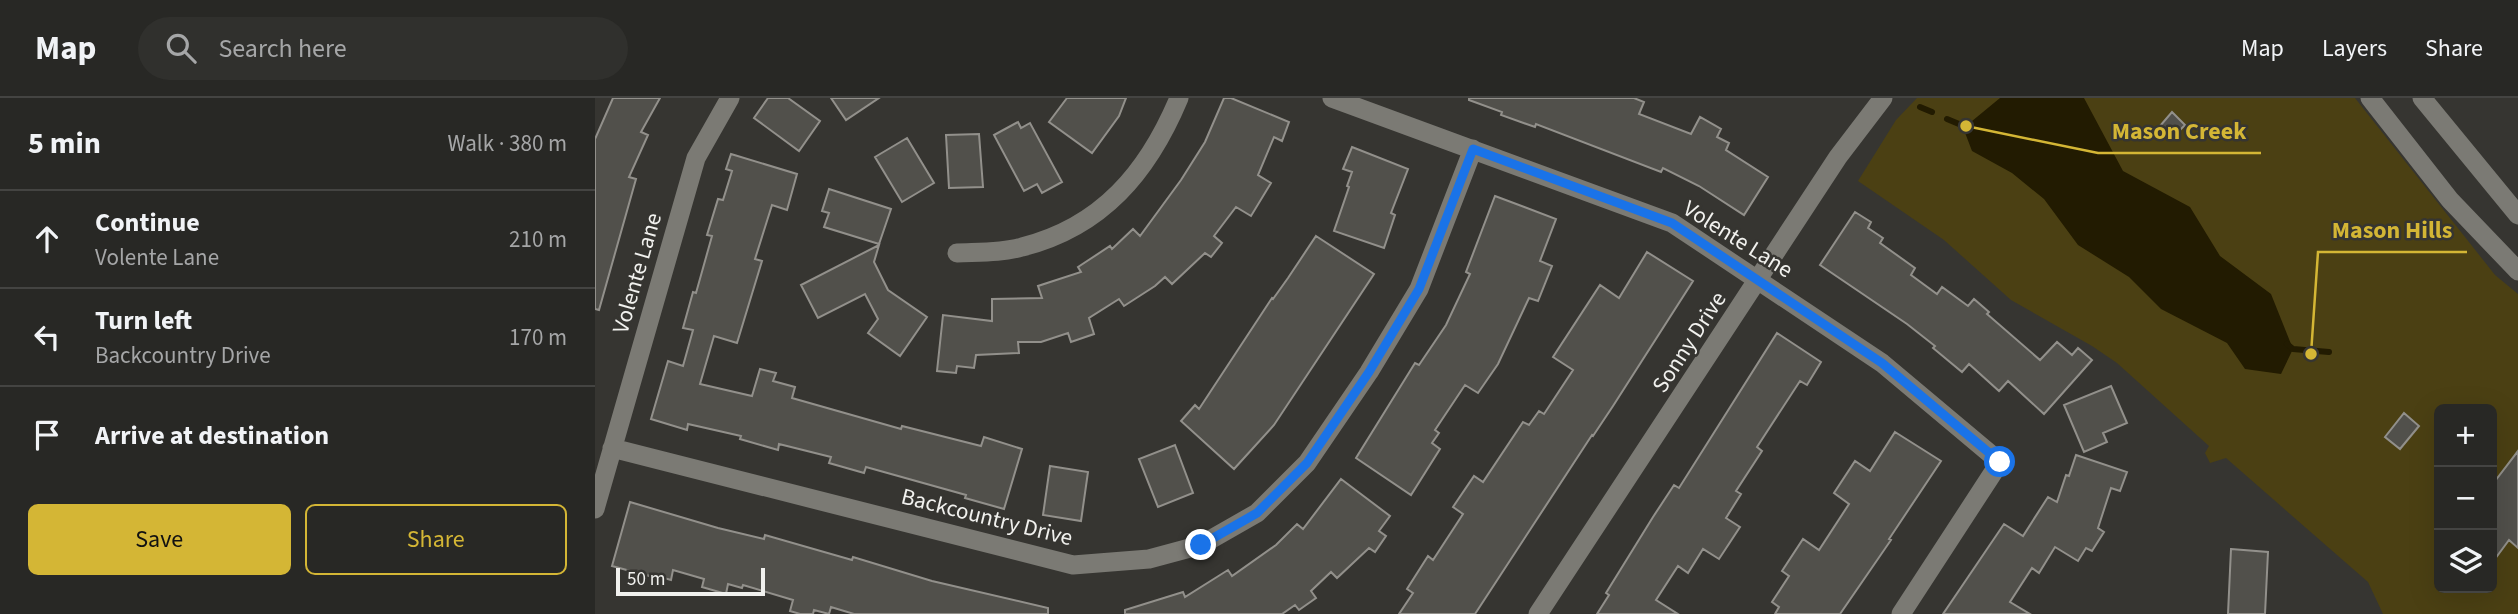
<!DOCTYPE html>
<meta charset="utf-8">
<style>
:root{--surface:#282825;--page:#30302d;--text:#f1f3f6;--muted:#a5a6a7;--line:#444442;--accent:#d4b635}
body{margin:0;font-family:"Source Sans 3",sans-serif;background:var(--page);color:var(--text)}
.controls{position:absolute;right:21px;bottom:21px;display:grid;overflow:hidden;border-radius:10px;box-shadow:0 7px 28px #0002}
.controls button{width:63px;height:63px;display:grid;place-items:center;padding:0;border:0;border-bottom:2px solid var(--line);background:var(--surface);color:var(--text);font:35px sans-serif}
.scale{position:absolute;left:21px;bottom:18px;width:149px;box-sizing:border-box;padding-left:7px;border:4px solid #f1f1ee;border-top:0;font-size:19px;line-height:24px;white-space:nowrap;color:#f1f1ee;-webkit-text-stroke:5px #363531;paint-order:stroke}
.stop{position:absolute;width:21px;height:21px;margin:-16px;border:5px solid #1a73e8;border-radius:50%;background:#fff}
.stop.end{background:#1a73e8;border-color:#fff;box-shadow:0 2px 7px #0008}
.list{margin:0;padding:0;list-style:none}
h2{display:flex;justify-content:space-between;align-items:center;height:91px;margin:0;padding:0 28px;font-size:30px}
h2 small{font-size:23px;font-weight:400;color:var(--muted)}
.list li{display:grid;grid-template-columns:46px 1fr auto;gap:21px;align-items:center;box-sizing:border-box;height:98px;padding:0 28px;border-top:2px solid var(--line)}
.list b{display:block;font-size:26px;white-space:nowrap}
.list p{margin:0;font-size:23px;white-space:nowrap;color:var(--muted)}
.list em{font-size:23px;font-style:normal;color:var(--muted)}
.actions{display:flex;gap:14px;padding:21px 28px}
.actions a{flex:1;padding:16px 0;border:2px solid var(--accent);border-radius:10px;text-align:center;font-size:24px;color:var(--accent)}
.actions .main{background:var(--accent);color:#111}
.icon{flex:none;width:38px;height:38px;fill:none;stroke:currentColor;stroke-width:2;stroke-linecap:round;stroke-linejoin:round}
.map{position:relative;flex:none;width:1923px;height:516px;overflow:hidden}
header{display:flex;align-items:center;gap:42px;box-sizing:border-box;height:98px;padding:0 35px;background:var(--surface);border-bottom:2px solid var(--line)}
header strong{font-size:33px}
nav{display:flex;gap:38px;margin-inline-start:auto;font-size:24px}
.search{width:490px;height:63px;background:var(--page);display:flex;align-items:center;gap:18px;box-sizing:border-box;padding:0 24px;border-radius:38px;color:var(--muted);font-size:26px}
main{display:flex}
aside{flex:1;background:var(--surface)}
.map>svg:first-child{display:block}
.green{fill:#4b4013;fill-rule:evenodd}
.water{fill:#221b01}
.lines{fill:none;stroke-linecap:round;stroke-linejoin:round}
.stream{stroke:#221b01;stroke-width:6}
.building{fill:#51504b;stroke:#92908b;stroke-width:2}
.minor{stroke:#7b7a74;stroke-width:19}
.tertiary{stroke:#7b7a74;stroke-width:19}
.secondary{stroke:#7b7a74;stroke-width:19}
.route{stroke:#1a73e8;stroke-width:9}
.labels{text-anchor:middle;dominant-baseline:central;stroke-width:5;stroke-linejoin:round;paint-order:stroke}
.street-label{font-size:23px;fill:#f1f1ee;stroke:#363531}
.leader{fill:none;stroke:#d4b635;stroke-width:2.5}
.callout-dot{fill:#d4b635;stroke:#363531;stroke-width:2.5}
.callout-label{font-size:24px;text-anchor:middle;font-weight:bold;fill:#d4b635;stroke:#363531;stroke-width:5;stroke-linejoin:round;paint-order:stroke}
</style>
<header>
<strong>Map</strong>
<div class="search"><svg class="icon" aria-label="search" viewBox="0 0 24 24"><circle cx="10" cy="10" r="6"/><path d="M15 15l6 6"/></svg>Search here</div>
<nav><a>Map</a><a>Layers</a><a>Share</a></nav>
</header>
<main>
<aside>
<h2>5 min<small>Walk · 380 m</small></h2>
<ul class="list">
<li><svg class="icon" aria-label="ahead" viewBox="0 0 24 24"><path d="M12 20V5M6 11l6-6 6 6"/></svg><div><b>Continue</b><p>Volente Lane</p></div><em>210 m</em></li>
<li><svg class="icon" aria-label="left" viewBox="0 0 24 24"><path d="M17 20v-9H6M10 6l-5 5 5 5"/></svg><div><b>Turn left</b><p>Backcountry Drive</p></div><em>170 m</em></li>
<li><svg class="icon" aria-label="arrive" viewBox="0 0 24 24"><path d="M6 21V4h12l-3 4 3 4H6"/></svg><div><b>Arrive at destination</b></div></li>
</ul>
<div class="actions"><a class="main">Save</a><a>Share</a></div>
</aside>
<div class="map">
<svg width="1923" height="516" viewBox="0 0 1923 516">
<rect width="100%" height="100%" fill="#363531"/>
<path class="green" d="M1322 0H1760L1900 177 1923 196V516H1788L1773 484 1631 360 1615 365 1610 355 1614 348 1522 265 1497 248 1416 202 1349 142 1263 83 1301 22ZM1844 311H1897V490H1844Z"/>
<path class="water" d="M1405 0H1489L1528 73 1595 109 1625 158 1676 196 1698 251 1686 276 1650 271 1632 245 1566 211 1534 179 1483 147 1449 101 1417 75 1377 53 1369 32 1371 28Z"/>
<g class="lines">
<path class="stream" d="M1325 9 1337 14
M1352 21 1376 31
M1692 246 1698 251 1734 254"/>
</g>
<path class="building" d="M18 0H65L46 34 53 37 34 79 41 81 4 212 0 211V41Z
M173 0H193L225 23 204 53 159 20Z
M236 0H284L251 22Z
M472 0H531L524 18 497 55 454 24Z
M629 0H636L694 24 687 43 679 39 663 77 676 85 656 118 641 109 619 138 627 145 616 159 610 155 577 186 570 179 560 188 529 208 524 201 494 220 499 236 476 244 473 235 446 244H423L424 255 381 257 379 270 362 268 361 275 342 273 348 217 397 223V201L447 200 443 188 486 174 483 169 515 148 517 151 538 131 545 138 586 82 610 44Z
M874 0H1039L1049 4 1044 16 1096 36 1105 19 1126 31 1122 39 1134 45 1131 52 1173 79 1149 117 1104 88 1068 70 1066 74 941 26 940 29 906 17 907 14 874 2Z
M1577 14 1590 27 1577 40 1565 28Z
M423 24 426 30 435 25 467 84 447 95 442 86 429 93 399 37Z
M384 36 388 89 354 90 351 37Z
M312 40 339 85 307 104 280 59Z
M757 49 813 71 796 115 800 117 789 150 739 133 754 89 752 88 757 74 748 71Z
M136 56 202 76 192 112 177 107 160 161 167 163 142 245 119 238 105 286 157 298 165 271 181 275 178 283 200 289 197 300 306 331 307 328 386 348 389 339 427 351 409 411 370 400 371 397 271 369 269 375 234 365 236 359 184 346 183 352 145 341 146 338 93 326 92 332 56 321 73 263 88 268 98 232 88 230 98 194 101 195 117 138 112 137 123 101 128 102 137 73 131 71Z
M234 91 296 111 284 146 229 129 234 115 227 113Z
M900 98 961 121 945 163 957 168 943 203 934 200 903 266 883 295 870 287 840 332 844 335 837 345 845 351 816 397 761 360 820 265 824 267 851 227 875 176 871 174Z
M1260 114 1276 124 1273 130 1288 140 1285 145 1320 170 1316 177 1342 196 1347 189 1373 208 1379 201 1394 214 1392 216 1445 262 1462 244 1477 257 1483 250 1497 262 1449 316 1413 283 1404 293 1374 266 1367 274 1338 250 1340 248 1312 226 1225 167Z
M721 138 779 176 679 327 639 371 586 323 600 307 604 311 677 200 678 201 693 180Z
M284 147 279 164 293 192 332 219 305 258 273 235 283 221 270 196 223 220 206 187Z
M1052 154 1098 183 1018 308 998 338 997 337 880 516H804L818 495 812 491 833 458 838 462 868 416 858 409 879 378 888 384 928 324 934 327 944 313 949 316 978 272 958 259 1005 187 1024 200Z
M1182 235 1226 264 1212 287 1205 283 1162 349 1167 353 1141 393 1146 396 1131 420 1145 429 1124 461 1108 451 1093 475 1083 468 1061 502 1083 516H1002L1014 497 1011 495 1058 419 1079 387 1084 390Z
M1516 288 1532 325 1508 335 1512 344 1489 354 1469 307Z
M1809 315 1824 328 1805 351 1790 339Z
M1300 334 1346 363 1294 441 1296 442 1245 516H1180L1184 509 1177 504 1194 478 1187 473 1208 441 1224 452 1254 406 1239 395 1260 363 1275 373Z
M580 347 598 395 563 409 544 361Z
M1923 353V450L1914 442 1897 465V387Z
M1481 357 1532 374 1525 393 1516 390 1503 430 1509 434 1497 453 1491 450 1483 463 1460 449 1444 475 1437 470 1415 504 1435 516H1348L1409 426 1428 438 1453 399 1462 404 1471 377 1474 378Z
M455 368 493 374 486 423 448 417Z
M746 381 795 418 784 433 791 438 780 454 774 450 742 480 736 474 716 493 721 500 704 512 700 507 687 516H530V512L588 494 590 499 633 472 637 478 681 447 702 426 708 431Z
M35 404 123 430 169 441 170 437 257 462 258 459 337 483 453 510V516H259L236 509 234 516 219 512 218 516H205L195 513 198 502 148 487 147 490 133 486 131 496 107 489 109 481 78 472 76 482 55 476 54 478 17 468Z
M1636 451 1673 454 1670 516H1633Z"/>
<g class="lines">
<path class="minor" d="M737 0 1077 125 1287 265 1405 364 1306 516
M362 155C383 154 407 155 427 149 507 129 553 74 584 0
M17 350 478 467 554 461 606 447 662 415 712 365 774 274 824 191 878 51
M0 411 101 60 135 0"/>
<path class="tertiary" d="M943 516 1243 59 1288 0"/>
<path class="secondary" d="M1775 0 1855 102 1923 173
M1827 0 1923 117"/>
</g>
<g class="lines">
<path class="route" d="M606 447 662 415 712 365 774 274 824 191 878 51 1077 125 1287 265 1405 364"/>
</g>
<g class="labels">
<g class="street-label">
<text transform="translate(1143 141) rotate(32)">Volente Lane</text>
<text transform="translate(42 175) rotate(-74)">Volente Lane</text>
<text transform="translate(1094 244) rotate(-57)">Sonny Drive</text>
<text transform="translate(392 419) rotate(14)">Backcountry Drive</text>
</g>
</g>
<path class="leader" d="M1371 28L1503 55H1666M1716 256L1723 154H1872"/>
<g class="callout-dot">
<circle cx="1371" cy="28" r="7"/>
<circle cx="1716" cy="256" r="7"/>
</g>
<g class="callout-label">
<text x="1584" y="41">Mason Creek</text>
<text x="1797" y="140">Mason Hills</text>
</g>
</svg>
<div class="controls">
<button>+</button>
<button>−</button>
<button><svg class="icon" aria-label="layers" viewBox="0 0 24 24"><path d="M12 4l9 5-9 5-9-5zM3 14l9 5 9-5"/></svg></button>
</div>
<div class="scale">50 m</div>
<div class="stop" style="left:1405px;top:364px"></div>
<div class="stop end" style="left:606px;top:447px"></div>
</div>
</main>
